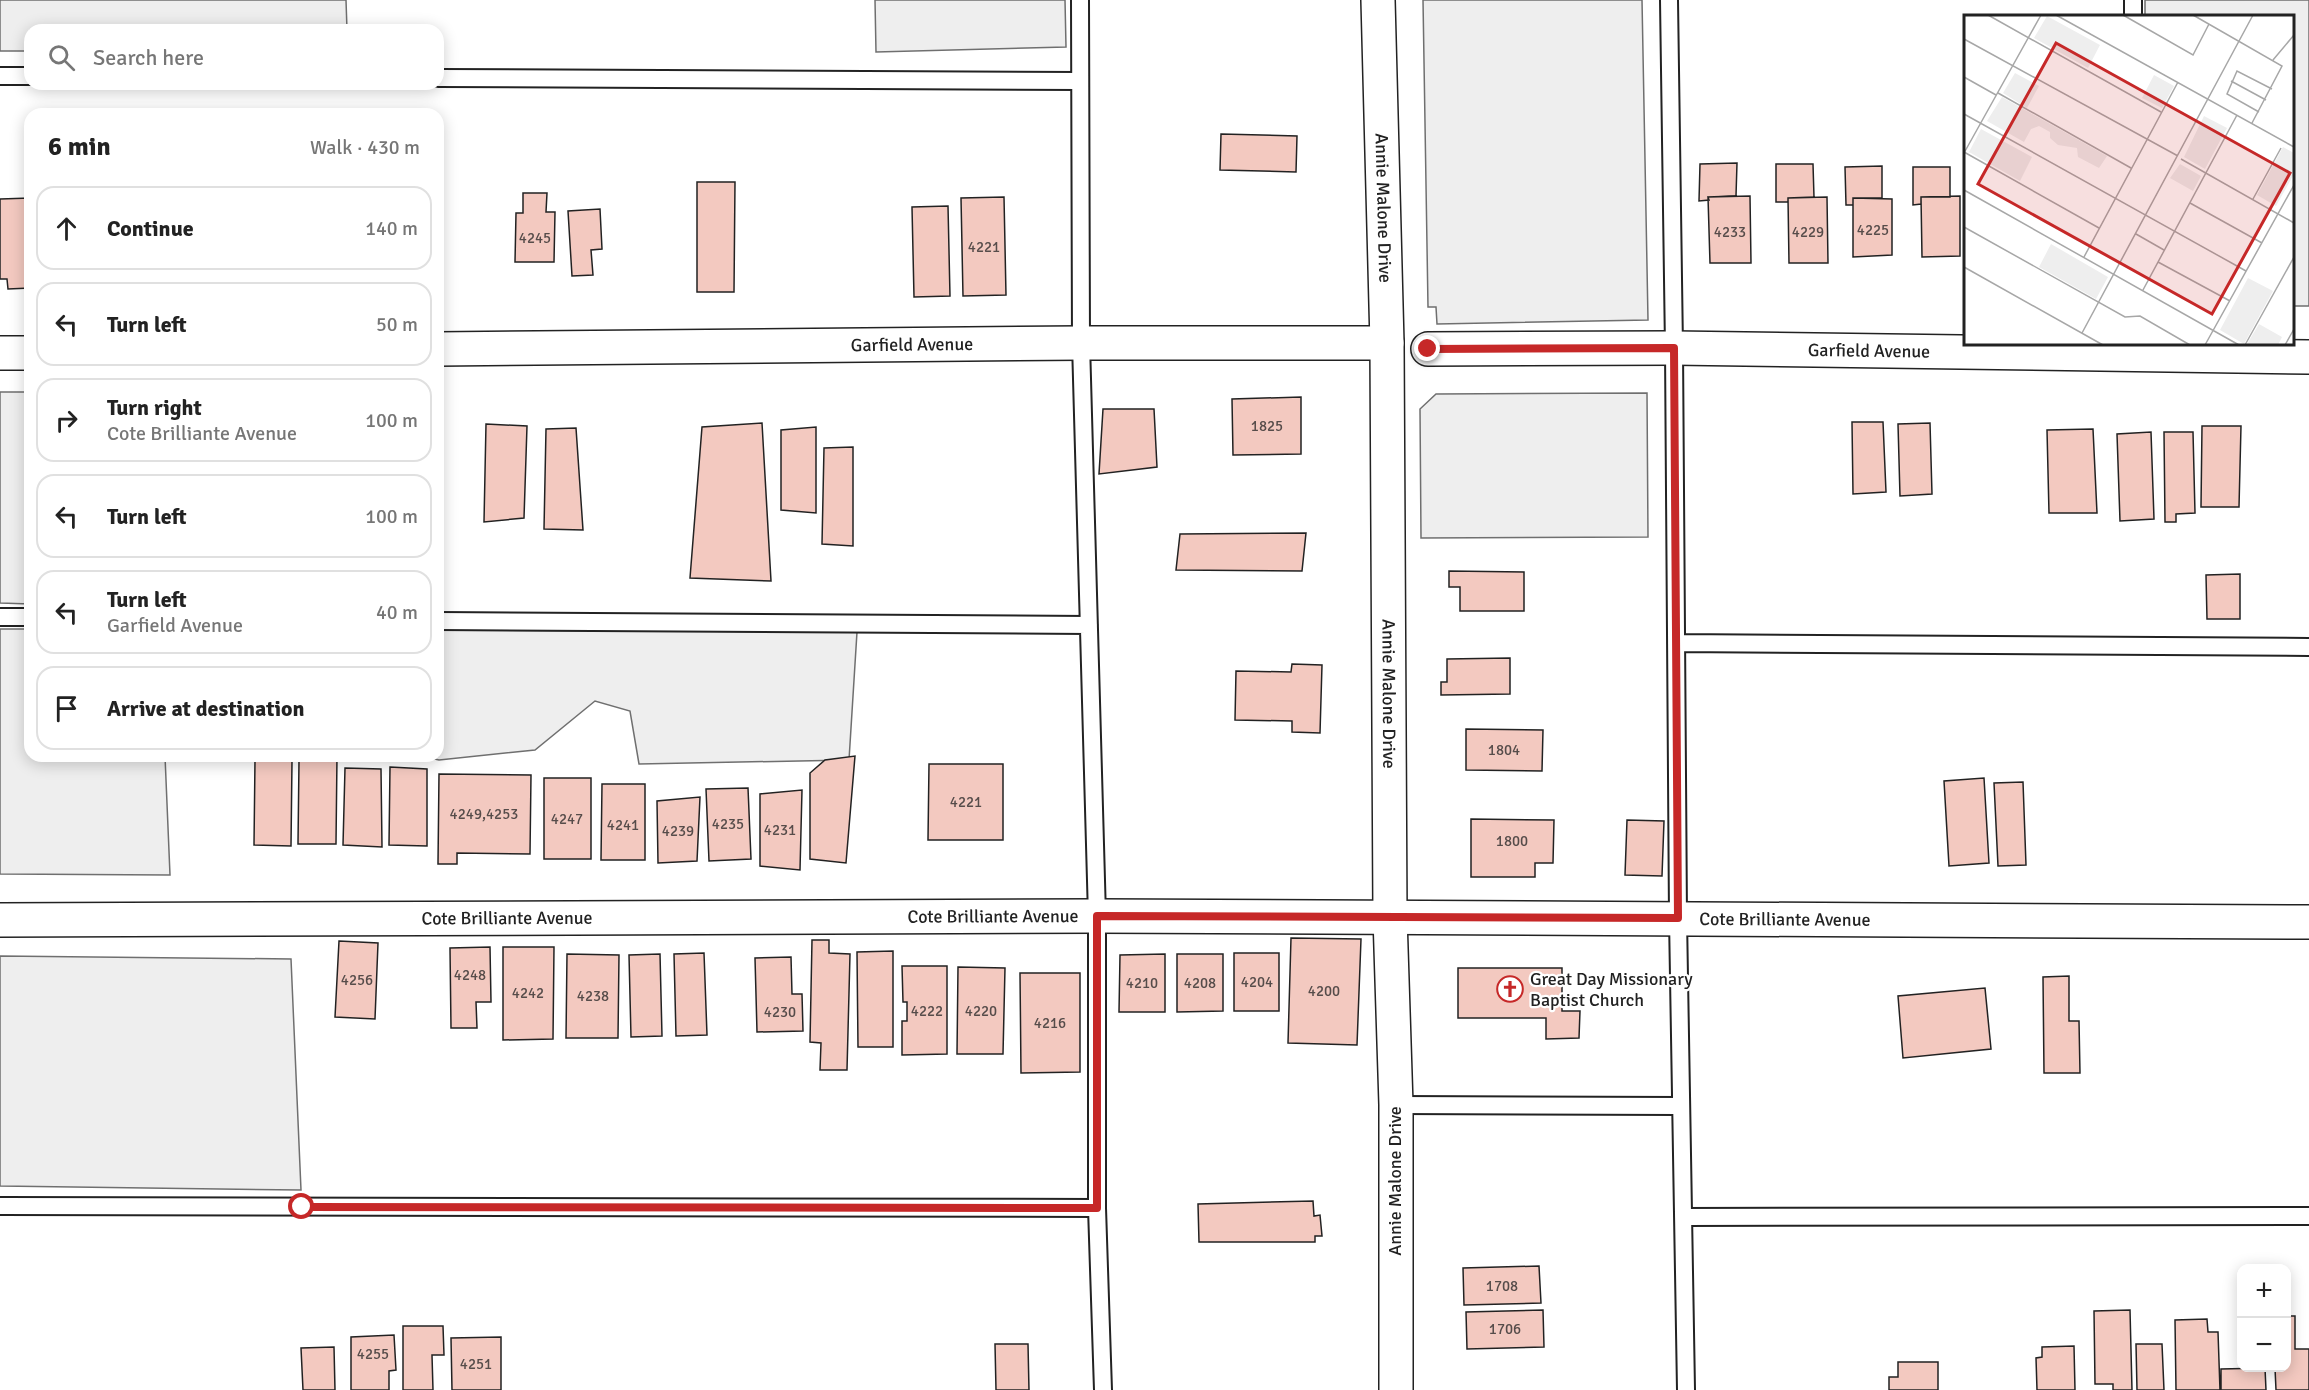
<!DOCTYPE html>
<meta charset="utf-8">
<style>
:root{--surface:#fff;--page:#f6f6f6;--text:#222;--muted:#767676;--line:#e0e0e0}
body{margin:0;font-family:Signika,sans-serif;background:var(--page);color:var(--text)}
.controls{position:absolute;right:18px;bottom:18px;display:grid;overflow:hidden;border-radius:12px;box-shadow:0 3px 15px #0003}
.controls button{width:54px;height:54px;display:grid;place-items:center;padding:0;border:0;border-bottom:2px solid var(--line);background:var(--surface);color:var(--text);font:30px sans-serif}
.stop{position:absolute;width:18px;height:18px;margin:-14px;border:4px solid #c62828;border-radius:50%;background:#fff}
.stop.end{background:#c62828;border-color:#fff;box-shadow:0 2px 6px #0008}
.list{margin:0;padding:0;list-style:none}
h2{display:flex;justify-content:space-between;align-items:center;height:78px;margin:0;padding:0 24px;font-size:26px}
h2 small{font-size:20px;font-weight:400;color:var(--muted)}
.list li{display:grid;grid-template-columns:39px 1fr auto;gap:18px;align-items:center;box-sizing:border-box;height:84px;margin:0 12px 12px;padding:0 12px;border:2px solid var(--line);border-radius:18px}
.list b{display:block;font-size:22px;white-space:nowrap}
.list p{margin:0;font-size:20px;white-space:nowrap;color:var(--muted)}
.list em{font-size:20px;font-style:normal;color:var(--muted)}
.icon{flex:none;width:33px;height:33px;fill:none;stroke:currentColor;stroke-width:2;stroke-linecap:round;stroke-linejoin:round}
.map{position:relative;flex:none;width:2309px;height:1390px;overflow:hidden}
.search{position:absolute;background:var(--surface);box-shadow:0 3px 15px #0003;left:24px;top:24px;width:420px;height:66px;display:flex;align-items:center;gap:15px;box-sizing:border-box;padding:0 21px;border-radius:18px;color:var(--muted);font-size:22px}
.panel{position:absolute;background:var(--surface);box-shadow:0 3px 15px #0003;left:24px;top:108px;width:420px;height:654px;border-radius:18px}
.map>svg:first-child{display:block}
.green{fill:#eee;stroke:#6f6f6f;stroke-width:1.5}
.building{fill:#f3c9c0;stroke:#222;stroke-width:1.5}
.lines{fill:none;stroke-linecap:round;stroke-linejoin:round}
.lane-casing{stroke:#222;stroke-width:20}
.street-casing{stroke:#222;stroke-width:36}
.lane{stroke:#fff;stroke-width:16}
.street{stroke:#fff;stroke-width:33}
.route{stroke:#c62828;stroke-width:8}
.labels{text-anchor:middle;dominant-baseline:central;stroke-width:4.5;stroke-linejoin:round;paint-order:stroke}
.number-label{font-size:15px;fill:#564c4a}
.street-label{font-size:18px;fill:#222;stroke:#fff}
.poi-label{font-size:18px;fill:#222;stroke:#fff;text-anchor:start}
.inset-road{fill:none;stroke:#a7a7a7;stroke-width:1.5}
.view{fill:#c62828;fill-opacity:0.15;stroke:#c62828;stroke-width:3}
.inset-edge{fill:none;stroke:#222;stroke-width:3}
</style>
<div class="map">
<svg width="2309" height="1390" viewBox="0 0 2309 1390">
<rect width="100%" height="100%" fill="#fff"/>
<path class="green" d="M0 0H346L347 30H30V51H0Z
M875 0H1065L1066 47 876 52Z
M1423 0H1642L1648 320 1437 324 1436 307H1428Z
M2145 0H2309V306H2293L2292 16H2145Z
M0 392H30V604L0 603Z
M1647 393 1648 537 1421 538 1420 409 1436 394Z
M0 629H30V756H165L170 875 0 874Z
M438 630 857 632 849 760 639 764 630 711 595 701 535 750 439 760 421 756H438Z
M0 956 291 959 301 1190 0 1186Z"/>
<path class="building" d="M1221 134 1297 136 1296 172 1220 170Z
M1737 163 1736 196 1708 197 1709 200 1699 201 1700 164Z
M1776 164H1813L1814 197 1788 198V202H1776Z
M1882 166V198H1853V205H1846L1845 167Z
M1913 167H1950V197H1921V204L1913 205Z
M697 182H735L734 292H697Z
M523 193H547L546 212H555L554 262H515L516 213H523Z
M1750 196 1751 263H1710L1708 197Z
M1960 196V256L1922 257 1921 197Z
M1004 197 1006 295 963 296 961 198Z
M1827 197 1828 263H1789L1788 198Z
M30 198V288L8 289 7 279H0V199Z
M1853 198 1892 199V255L1853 257Z
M948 206 950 296 914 297 912 207Z
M600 209 602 249 591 250 593 275 572 276 568 211Z
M1301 397V454L1233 455 1232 399Z
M1103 409H1154L1157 467 1099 474Z
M1852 422H1883L1886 492 1853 494Z
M762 423 771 581 690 578 702 427Z
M1930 423 1932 494 1900 496 1898 424Z
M486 424 527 426 524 518 484 522Z
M2202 426H2241L2239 507H2201Z
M816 427V513L781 510V430Z
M576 428 583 530 544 529 546 429Z
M2093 429 2097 513H2049L2047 430Z
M2151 432 2154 519 2120 521 2117 434Z
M2164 432H2193L2195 513 2176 514V522H2165Z
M853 447V546L822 544 824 448Z
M1306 533 1302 571 1176 570 1180 534Z
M1449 571 1524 572V611H1460V587H1449Z
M2240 574V619H2207L2206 575Z
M1510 658V694L1441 695V682H1447V659Z
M1292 664 1322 665 1320 733 1292 732V721L1235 720 1236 671 1291 672Z
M1466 729 1543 730 1542 771 1466 770Z
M306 756H337L336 844H298L299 761H306Z
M855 756 846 863 810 859V773L825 760Z
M255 760 292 761 291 846 254 845Z
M929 764H1003V840H928Z
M390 767 427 769V846L389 845Z
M345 768 381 769 382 847 343 845Z
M439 774 531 775 530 854 457 853V864H438Z
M544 778H591V859H544Z
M1984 778 1989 863 1949 866 1944 781Z
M2023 782 2026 865 1998 866 1994 783Z
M602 784H645V860H601Z
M748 788 751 859 709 861 706 789Z
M802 790 800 870 760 866V794Z
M700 797 697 861 658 863 657 801Z
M1471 819 1554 820 1553 863H1535V877H1471Z
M1627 820 1664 821 1662 876 1625 875Z
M1291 938 1361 939 1357 1045 1288 1043Z
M812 940H829V953L850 954 847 1070H820L821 1043 810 1042Z
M339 941 378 943 375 1019 335 1017Z
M490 947 491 1002H476L477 1028H451L450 948Z
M503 947H554L553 1039 503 1040Z
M893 951V1047H858L857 952Z
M704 953 707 1035 676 1036 674 954Z
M1234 953H1279V1011H1234Z
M567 954 619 955 618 1038H566Z
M660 954 662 1036 631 1037 629 955Z
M1165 954V1012H1119L1120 955Z
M1177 954H1223V1011L1177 1012Z
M791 957 792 994H802L803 1031 757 1032 755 958Z
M902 966H947V1054L902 1055V1021H907V1002H903Z
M958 967 1005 968 1003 1054H957Z
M1458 968H1562V1011H1580L1579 1038 1546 1039V1018H1458Z
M1020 973H1080V1072L1021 1073Z
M2069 976V1021H2079L2080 1073H2044L2043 977Z
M1985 988 1991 1049 1903 1058 1898 996Z
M1313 1201 1314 1216 1320 1215 1322 1236H1315V1242H1199L1198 1204Z
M1539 1266 1541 1303 1464 1305 1463 1268Z
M1543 1310 1544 1347 1467 1349 1466 1312Z
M2130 1310 2132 1390H2113V1384H2095L2094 1311Z
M2286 1316H2295V1349H2309V1390H2276L2275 1368H2286Z
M2207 1319 2208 1332H2218L2220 1390H2176L2175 1320Z
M403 1326H443L444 1355H432L433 1390H403Z
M394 1335 396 1370 389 1371V1390H351V1337Z
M501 1337V1390H452L451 1338Z
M995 1344H1028L1029 1390H996Z
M2136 1344H2162L2164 1390H2137Z
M2074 1346 2075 1390H2037L2036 1358 2042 1357V1347Z
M334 1347 335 1390H303L301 1348Z
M1898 1362H1938V1390H1889V1377H1898Z
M2265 1368 2266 1390H2221V1369Z"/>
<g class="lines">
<g class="lane-casing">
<path id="lane" d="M1080 0 1081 343 1097 916V1208L1103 1390
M1669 0 1674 348 1678 918 1686 1390
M2133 16V0
M0 76H30
M438 78 1080 81
M0 617H30
M438 621 1089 625
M1676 643 2309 647
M1396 1105 1681 1106
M0 1206 1097 1208
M1683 1217 2309 1216"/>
</g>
<g class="street-casing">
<g id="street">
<path id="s1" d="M1378 0 1387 343 1390 917 1396 1105V1390"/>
<path id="s2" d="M438 349 1081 343H1387"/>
<path id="s3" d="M1428 349 1674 348 2309 357"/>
<path d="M0 353H30"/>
<path id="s4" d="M0 920 1097 916 2309 922"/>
</g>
</g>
<use href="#lane" class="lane"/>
<use href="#street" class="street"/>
</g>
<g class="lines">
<path class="route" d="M302 1207 1097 1208V916L1678 918 1674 348 1428 349"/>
</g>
<defs>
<g id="church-ring" transform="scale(1.35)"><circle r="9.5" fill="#fff" stroke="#c62828" stroke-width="1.5"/><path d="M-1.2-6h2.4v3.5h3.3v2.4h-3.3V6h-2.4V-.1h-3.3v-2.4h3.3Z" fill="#c62828"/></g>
</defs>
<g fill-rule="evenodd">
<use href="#church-ring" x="1510" y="989"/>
</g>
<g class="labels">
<g class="number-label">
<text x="1873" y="230">4225</text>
<text x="1730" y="232">4233</text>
<text x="1808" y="232">4229</text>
<text x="535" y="238">4245</text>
<text x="984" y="247">4221</text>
<text x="1267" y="426">1825</text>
<text x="1504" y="750">1804</text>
<text x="966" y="802">4221</text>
<text x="484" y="814">4249,4253</text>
<text x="567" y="819">4247</text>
<text x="728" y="824">4235</text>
<text x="623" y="825">4241</text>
<text x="780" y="830">4231</text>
<text x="678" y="831">4239</text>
<text x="1512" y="841">1800</text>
<text x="470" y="975">4248</text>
<text x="357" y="980">4256</text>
<text x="1257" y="982">4204</text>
<text x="1142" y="983">4210</text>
<text x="1200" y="983">4208</text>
<text x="1324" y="991">4200</text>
<text x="528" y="993">4242</text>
<text x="593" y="996">4238</text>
<text x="927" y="1011">4222</text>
<text x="981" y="1011">4220</text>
<text x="780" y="1012">4230</text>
<text x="1050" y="1023">4216</text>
<text x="1502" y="1286">1708</text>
<text x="1505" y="1329">1706</text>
<text x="373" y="1354">4255</text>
<text x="476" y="1364">4251</text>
</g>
<g class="street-label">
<text stroke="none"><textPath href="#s1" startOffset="208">Annie Malone Drive</textPath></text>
<text stroke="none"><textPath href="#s2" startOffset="474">Garfield Avenue</textPath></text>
<text stroke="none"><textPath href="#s3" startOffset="441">Garfield Avenue</textPath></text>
<text stroke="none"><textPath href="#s1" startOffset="694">Annie Malone Drive</textPath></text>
<text stroke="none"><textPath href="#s4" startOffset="993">Cote Brilliante Avenue</textPath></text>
<text stroke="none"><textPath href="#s4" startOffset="507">Cote Brilliante Avenue</textPath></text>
<text stroke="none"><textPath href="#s4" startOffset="1785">Cote Brilliante Avenue</textPath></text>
<text transform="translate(1395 1181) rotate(-90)">Annie Malone Drive</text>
</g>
<g class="poi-label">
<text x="1530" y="979">Great Day Missionary<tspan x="1530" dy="21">Baptist Church</tspan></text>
</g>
</g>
<g transform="translate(1964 15)">
<rect width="330" height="330" fill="#fff"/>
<path d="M83 1 136 30 124 53 70 23ZM51 58 75 71 63 93 39 78ZM190 60 210 71 198 93 178 83ZM38 82 143 141 135 153 114 142 113 133 94 130 86 123V117L75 111 67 114 60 127 23 106ZM240 101 263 113 241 154 220 142ZM17 114 68 142 56 166 5 137ZM319 132 330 138V159L312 191 293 180ZM216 149 237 161 229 176 206 163ZM87 229 144 262 132 284 75 252ZM284 263 309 276 280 329 256 315ZM295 309 318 322 314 330 283 329Z" fill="#eee"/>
<path class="inset-road" d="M24 0 197 97M92 0 330 132M159 0 229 40 245 9M229 0 318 51 288 108M0 24 214 141M309 45 330 20M0 62 32 80M267 66 302 85M34 78 167 153M295 97 263 79 273 56 308 74M0 99 282 256M0 137 135 213M0 138 77 0M217 144 330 208M0 175 275 330M289 184 317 133M226 188 298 228M0 212 161 302 176 301 226 330M172 219 200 235M120 242 214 67M194 247 266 286M0 252 139 330M179 275 273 100M118 318 289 0M241 330 330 170M281 330 330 242M321 330 330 314"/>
<path class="view" d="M92 28 326 158 248 299 14 169Z"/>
<rect width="330" height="330" class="inset-edge"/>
</g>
</svg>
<div class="controls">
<button>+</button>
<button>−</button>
</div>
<div class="stop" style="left:302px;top:1207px"></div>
<div class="stop end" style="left:1428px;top:349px"></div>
<div class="search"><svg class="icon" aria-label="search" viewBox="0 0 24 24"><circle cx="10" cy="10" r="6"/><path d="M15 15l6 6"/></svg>Search here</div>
<section class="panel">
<h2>6 min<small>Walk · 430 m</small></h2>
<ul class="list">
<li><svg class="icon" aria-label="ahead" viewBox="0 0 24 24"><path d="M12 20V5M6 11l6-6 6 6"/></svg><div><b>Continue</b></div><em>140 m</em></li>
<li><svg class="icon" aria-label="left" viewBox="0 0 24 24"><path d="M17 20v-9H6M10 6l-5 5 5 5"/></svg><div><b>Turn left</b></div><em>50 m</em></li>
<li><svg class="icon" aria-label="right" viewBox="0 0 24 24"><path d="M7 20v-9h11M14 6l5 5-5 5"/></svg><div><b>Turn right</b><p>Cote Brilliante Avenue</p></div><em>100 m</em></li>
<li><svg class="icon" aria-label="left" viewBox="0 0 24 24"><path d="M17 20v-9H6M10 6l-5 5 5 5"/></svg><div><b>Turn left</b></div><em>100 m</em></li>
<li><svg class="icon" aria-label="left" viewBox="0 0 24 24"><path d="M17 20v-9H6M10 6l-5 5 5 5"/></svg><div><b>Turn left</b><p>Garfield Avenue</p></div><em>40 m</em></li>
<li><svg class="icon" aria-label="arrive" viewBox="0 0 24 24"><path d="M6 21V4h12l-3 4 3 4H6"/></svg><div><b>Arrive at destination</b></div></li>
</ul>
</section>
</div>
